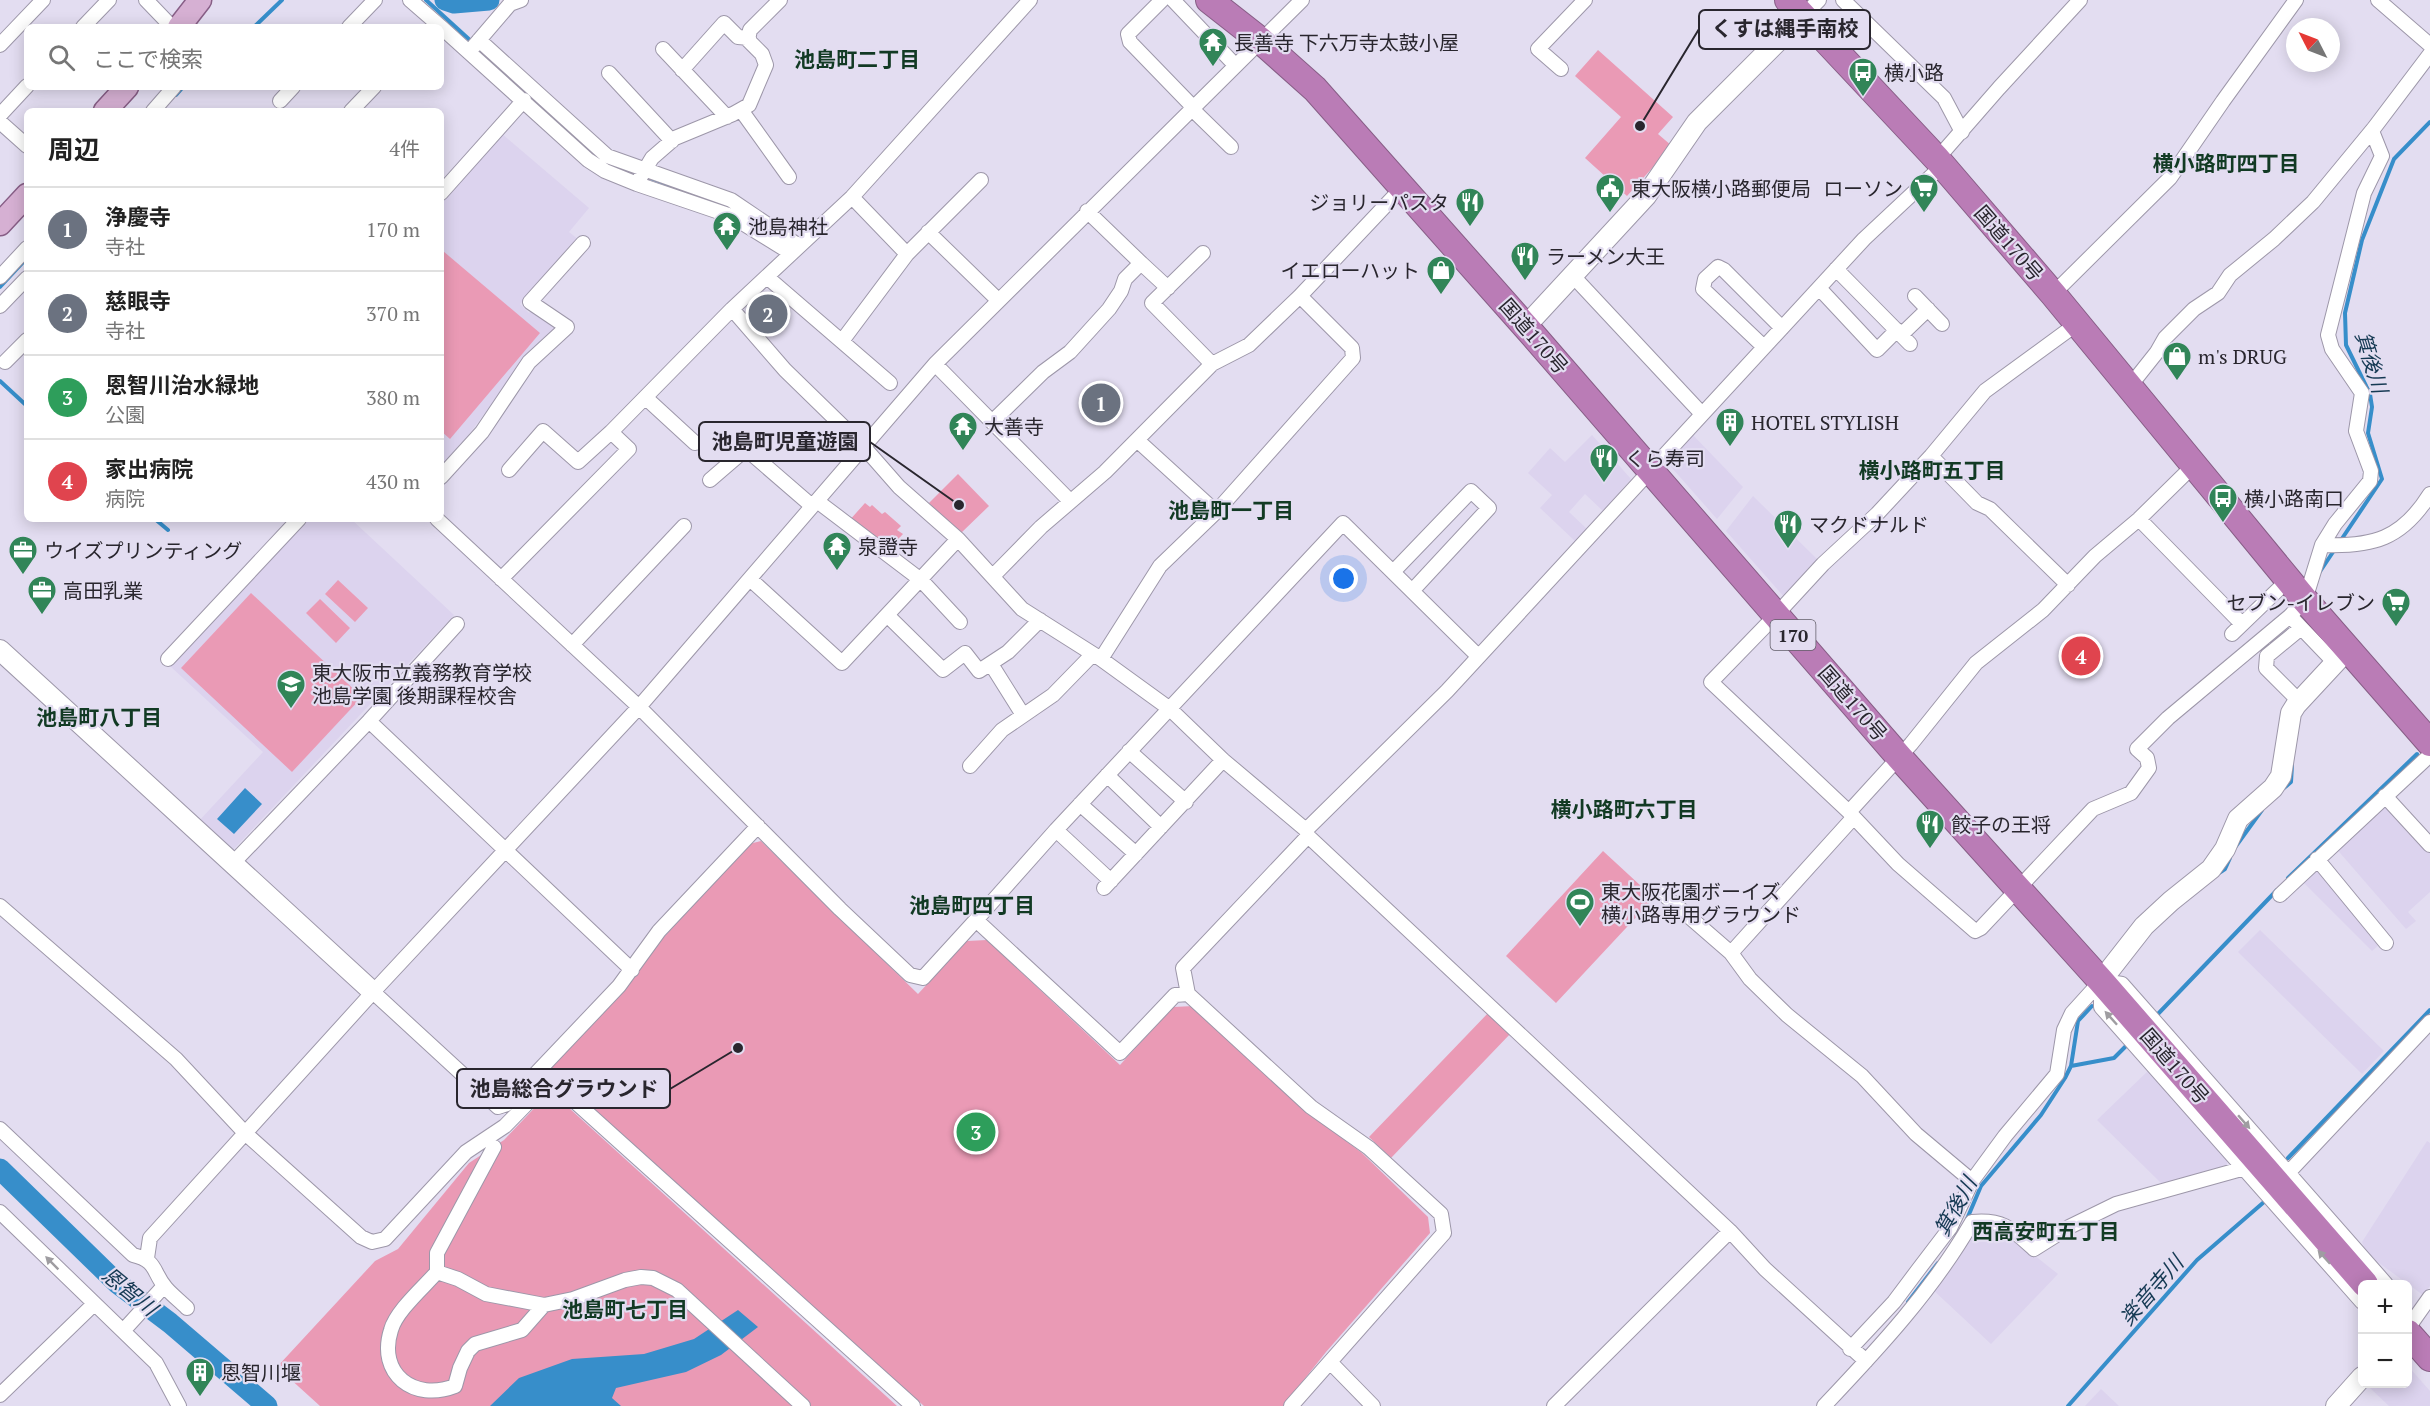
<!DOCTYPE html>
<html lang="ja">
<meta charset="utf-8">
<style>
:root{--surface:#fff;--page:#f6f6f6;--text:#222;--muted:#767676;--line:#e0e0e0;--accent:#318558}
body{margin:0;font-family:"PT Serif","Noto Sans JP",serif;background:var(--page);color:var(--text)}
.controls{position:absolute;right:18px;bottom:18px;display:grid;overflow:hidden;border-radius:9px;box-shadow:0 3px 15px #0003}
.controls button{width:54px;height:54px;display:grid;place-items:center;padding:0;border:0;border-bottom:2px solid var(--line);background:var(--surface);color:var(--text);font:30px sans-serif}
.compass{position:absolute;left:2286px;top:18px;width:54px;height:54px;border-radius:50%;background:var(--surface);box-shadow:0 3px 15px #0003;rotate:312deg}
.you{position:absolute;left:1344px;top:579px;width:21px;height:21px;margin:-15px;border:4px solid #fff;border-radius:50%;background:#1a73e8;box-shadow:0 0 0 9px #1a73e833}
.badge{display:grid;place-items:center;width:39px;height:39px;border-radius:50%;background:var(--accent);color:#fff;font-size:20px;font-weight:700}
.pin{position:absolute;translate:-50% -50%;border:3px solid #fff;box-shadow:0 2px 6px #0006}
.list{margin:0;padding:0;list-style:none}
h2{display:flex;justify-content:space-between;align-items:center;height:78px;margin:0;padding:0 24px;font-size:26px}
h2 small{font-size:20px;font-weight:400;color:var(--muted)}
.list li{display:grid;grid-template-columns:39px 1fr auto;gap:18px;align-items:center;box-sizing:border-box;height:84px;padding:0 24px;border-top:2px solid var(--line)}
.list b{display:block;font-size:22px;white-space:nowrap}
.list p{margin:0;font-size:20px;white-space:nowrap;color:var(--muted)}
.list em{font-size:20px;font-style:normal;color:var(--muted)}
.icon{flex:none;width:33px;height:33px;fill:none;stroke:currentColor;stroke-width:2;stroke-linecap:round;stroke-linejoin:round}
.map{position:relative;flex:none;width:2430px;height:1406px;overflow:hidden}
.search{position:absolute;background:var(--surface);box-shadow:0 3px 15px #0003;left:24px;top:24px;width:420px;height:66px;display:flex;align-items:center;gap:15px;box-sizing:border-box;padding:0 21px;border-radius:9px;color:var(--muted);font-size:22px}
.panel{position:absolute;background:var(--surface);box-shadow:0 3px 15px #0003;left:24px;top:108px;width:420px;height:414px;border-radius:9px}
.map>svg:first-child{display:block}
.built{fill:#dcd3ee}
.green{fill:#ea9ab5}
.water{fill:#378eca}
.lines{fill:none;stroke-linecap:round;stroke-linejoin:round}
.stream{stroke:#378eca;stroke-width:4}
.river{stroke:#378eca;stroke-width:21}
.street-casing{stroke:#9d97a9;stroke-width:16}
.secondary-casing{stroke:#9d97a9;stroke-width:22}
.primary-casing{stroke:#875e86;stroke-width:25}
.highway-casing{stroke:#875e86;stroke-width:28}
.street{stroke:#fff;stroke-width:14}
.secondary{stroke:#fff;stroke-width:20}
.primary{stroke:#d6b0d3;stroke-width:22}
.highway{stroke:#ba7cb6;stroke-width:26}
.oneway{fill:#9f9da1}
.labels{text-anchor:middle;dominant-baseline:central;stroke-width:4.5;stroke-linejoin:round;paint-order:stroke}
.shield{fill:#e3ddf1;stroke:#615d68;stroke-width:1.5}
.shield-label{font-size:18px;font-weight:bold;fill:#29262e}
.poi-label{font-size:20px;fill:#29262e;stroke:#e3ddf1;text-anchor:start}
.street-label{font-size:20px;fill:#29262e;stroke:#e3ddf1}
.neighbourhood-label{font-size:21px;font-weight:bold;fill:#123a24;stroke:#e3ddf1}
.water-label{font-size:21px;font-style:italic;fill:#153953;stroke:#e3ddf1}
.leader{fill:none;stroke:#29262e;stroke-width:2}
.callout-dot{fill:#29262e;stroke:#e3ddf1;stroke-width:2}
.callout{fill:#e3ddf1;stroke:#29262e;stroke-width:2}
.callout-label{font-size:21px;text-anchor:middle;font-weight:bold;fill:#29262e}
</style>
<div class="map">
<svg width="2430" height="1406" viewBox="0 0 2430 1406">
<rect width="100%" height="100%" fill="#e3ddf1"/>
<path class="built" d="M501 133 589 208 569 232 579 240 520 304 529 313 532 310 556 324 557 330 528 356 469 434 441 465V200Z
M1691 433 1743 487 1717 519 1665 460Z
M1592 435 1631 479 1603 511 1585 494 1569 512 1587 529 1576 542 1540 508 1552 495 1528 473 1550 448 1565 462Z
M1753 496 1819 561 1786 599 1726 531Z
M308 519H351L454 615 231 852 198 822 263 752 170 666Z
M2385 798 2430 850V892L2408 912 2416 921 2406 929 2334 846Z
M2316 866 2380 944 2372 951 2300 879Z
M2260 930 2384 1051 2362 1074 2238 952Z
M2149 1070 2227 1160V1167L2163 1185 2097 1120Z
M2427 1141 2430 1143V1286L2423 1295 2368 1255 2362 1242Z
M1992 1222 2058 1274 1991 1344 1931 1288 1976 1224Z
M2408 1366 2430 1391V1406H2389L2370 1388 2374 1384H2408Z
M2101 1389 2119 1406H2085Z"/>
<path class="green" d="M1598 50 1673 117 1658 134 1672 146 1627 196 1585 158 1621 117 1575 76Z
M443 251 540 333 450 439 441 431V254Z
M958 474 989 506 960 534 929 503Z
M865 503 870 507 872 505 882 514 885 512 901 526 897 530 903 534 886 552 848 522Z
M338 580 368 608 355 622 325 594Z
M251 593 362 697 292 772 181 668Z
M320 599 350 628 336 643 306 613Z
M761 841 918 994 967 941 987 940 1120 1065 1173 1007 1194 1006 1306 1111 1362 1153 1428 1217 1430 1233 1326 1352 1283 1406H924L549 1070 632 979 664 937 749 844Z
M1603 851 1654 898 1556 1003 1506 956Z
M1490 1011 1512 1032 1391 1158 1369 1137Z
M544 1098H558L897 1406H320L277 1367 375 1261 398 1249 469 1163 504 1140Z"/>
<path class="water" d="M245 788 262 804 234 834 217 819Z
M738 1310 758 1327 721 1355 686 1372 616 1388 612 1398 621 1406H490L519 1378 572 1359 644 1354 694 1339Z"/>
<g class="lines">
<path class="stream" d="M426 0 472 42
M254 27 282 0
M176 95 183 87
M535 100 596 155
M602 160 733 208
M0 287 27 258
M0 381 27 406
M155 519 168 530
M2339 543 2382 479 2368 433 2372 407 2370 394 2346 345 2345 313 2362 240 2394 159 2430 122
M2319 573 2335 549
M2284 788 2291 782 2292 765
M2236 846 2262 810
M2219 873 2225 869 2230 858
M2288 878 2417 754
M2156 1016 2277 890
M2071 1066 2114 1058 2127 1045
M2288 1158 2430 1010
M1967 1219 1981 1186 2041 1115 2065 1078 2071 1066 2078 1021 2092 1006
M1908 1302 1938 1263
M2068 1406 2197 1260 2264 1202"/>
<path class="river" d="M445 0 454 3 489 0
M0 1169 117 1283 170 1323 267 1406"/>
<g class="street-casing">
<path id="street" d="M146 0 172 27
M410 0 441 27
M1162 0 1128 34 1130 42 1193 107
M1173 0 1235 65
M1843 0 1944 98 1962 132
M2378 0 2430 45
M1803 16 1819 0
M83 27 109 0
M349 27 375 0
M441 27 588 160 605 171 637 184 731 216 791 253
M479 40 607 156 731 200 799 246
M0 45 43 0
M474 46 510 4 521 0
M663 49 727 117
M1561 69 1538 49 1585 0
M682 70 724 23 738 37 749 38
M609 73 672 141
M280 101 293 87
M1191 108 1231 147
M741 110 789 177
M153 111 174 87
M351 111 374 87
M0 115 27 86
M0 122 27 146
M1937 159 1999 88 2080 0
M640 178 652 158 675 138 733 114 749 105 766 65 762 54 748 40 750 30 780 0
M441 193 524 100
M852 197 907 254
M928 232 998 300
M1203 253 1152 303 1212 364
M1141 263 1168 288
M1836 269 1910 344
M1573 276 1702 414
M0 277 27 248
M767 277 890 383
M1819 288 1877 350 1897 330
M2053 294 2170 178 2223 101 2296 0
M1915 296 1942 324
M0 306 27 278
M732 309 785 370 863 446 899 487 958 539 1022 609 1101 659 1170 709 1223 760 1306 830 1308 836 1730 1231 1765 1269 1866 1361
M2078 323 1985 391 1931 456 1877 514 1823 564 1776 615 1711 682 1849 812 1898 864 1975 931 1981 928 2093 809 2131 793 2149 768 2147 758 2137 749 2168 718 2290 616
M1901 335 1928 309
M842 341 907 254 981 180
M1764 347 1703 289 1705 279 1718 267 1724 270 1782 328
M5 362 27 340
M935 364 1070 501
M2130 386 2157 352 2165 338 2194 309 2218 293 2230 275 2274 239 2313 202 2374 128 2430 54
M646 398 695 443
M993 421 1043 372 1070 352 1109 309 1121 291 1125 279 1141 263 1087 211
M1137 440 1216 512
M1931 456 1977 503 1990 509 2068 585
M509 470 543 431 578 462 611 432
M441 477 482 432 529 362 567 327 530 302 583 243
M710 480 746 449 812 506
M817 501 921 580 960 622
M437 519 639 707 840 909 910 975 923 978 976 920 1120 1053 1175 995 1188 994
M2139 519 2241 623
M2322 545C2373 547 2402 539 2430 494
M1393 572 1471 491 1489 508 1412 591
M993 576 1041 527 1105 472 1212 364 1249 345 1300 296 1402 188
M501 579 629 449 611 432 732 309 852 197 1030 0
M750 579 842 663 958 539
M887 615 943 670 965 653 979 671 1008 652 1040 620
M2232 634 2288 580
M572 645 684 526
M168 659 299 519
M1101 659 1160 566 1216 512 1353 358 1352 348 1300 296
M2335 663 2290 616 2305 600 2322 545 2335 524 2370 481 2371 471 2356 431 2362 393 2332 349 2328 335 2364 193 2382 156 2372 131
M991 664 1023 715
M2299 701 2266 668 2267 656 2301 628
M369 721 632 970
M1129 751 1186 802
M970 766 1002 730 1053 695 1093 654
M1107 775 1161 827
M2385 796 2430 845
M1080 804 1136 854
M1849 812 1911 744 1976 663 2043 610 2095 556 2139 519 2194 465
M1056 830 1111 881
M1306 830 1447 691 1864 239 1942 166
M2317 859 2386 943
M233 863 369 721 457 624
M1104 888 1223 760
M1663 894 1731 953 1750 979 1787 1015 1862 1076 1916 1134 1972 1181
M2280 895 2430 755
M0 906 176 1059 245 1133 361 1237 372 1242 385 1239 466 1152 505 1126 545 1085 561 1089 913 1406
M976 920 1056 830 1343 523 1478 656
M1731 953 1853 818
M2103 981 2122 984 2386 1284
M2101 983V1007L2362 1302
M373 992 498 1107 507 1104 619 986 659 931 758 826
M0 1129 133 1255C158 1261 152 1272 166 1288 172 1295 180 1301 187 1308
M494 1147 437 1253V1272C424 1287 396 1311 391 1330 377 1374 414 1402 455 1386L460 1368 468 1351 475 1344 522 1330 544 1305
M2288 1173 2430 1022
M0 1212 156 1363 179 1406
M147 1258 150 1238 373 992 639 707 935 364 1302 0
M437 1272 458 1279 486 1294 544 1305 573 1299 625 1280 641 1277 653 1278 677 1290 803 1406
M2408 1328 2430 1297
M123 1331 164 1286
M1850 1349 1894 1302 1918 1270 1950 1228 1972 1181 2005 1136 2057 1074 2064 1030 2072 1013 2101 981
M1331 1363 1373 1406
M0 1395 94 1304
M1291 1406 1444 1233 1441 1214 1369 1148 1311 1107 1188 994 1183 968 1308 836
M1554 1406 1730 1231
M1824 1406C1878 1349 1933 1290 1972 1222 2003 1219 2012 1229 2034 1249L2069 1227 2116 1204 2245 1168"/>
</g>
<g class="secondary-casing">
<path id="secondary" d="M1525 327 1646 196 1697 122 1803 16
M0 650 373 992
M2101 981 2144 926 2171 901 2211 869 2225 849 2238 819 2273 788 2281 776 2291 713 2296 705 2348 649
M2336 1406 2362 1377"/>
</g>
<g class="primary-casing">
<path id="primary" d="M179 27 200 0
M105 111 127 87
M0 224 27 195"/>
</g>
<g class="highway-casing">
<path id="highway" d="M1209 0 1260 40 1315 89 1533 335 1900 758 2101 981 2365 1284
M1788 0 1937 159 2053 294 2305 600 2430 743
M2408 1333 2430 1358"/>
</g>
<use href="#street" class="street"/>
<use href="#secondary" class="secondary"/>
<use href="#primary" class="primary"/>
<use href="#highway" class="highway"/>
</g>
<defs><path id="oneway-solid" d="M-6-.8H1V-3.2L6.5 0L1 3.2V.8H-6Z" transform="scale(1.5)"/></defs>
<g class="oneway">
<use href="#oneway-solid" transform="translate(2111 1018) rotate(-132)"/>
<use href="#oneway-solid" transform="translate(2244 1122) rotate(49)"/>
<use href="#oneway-solid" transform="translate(2324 1257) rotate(-132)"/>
<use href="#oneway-solid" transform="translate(52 1263) rotate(-135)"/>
</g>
<defs>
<g id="temple-pin" transform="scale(1.5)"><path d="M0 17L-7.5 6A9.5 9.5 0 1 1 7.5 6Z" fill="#318558" stroke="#e3ddf1"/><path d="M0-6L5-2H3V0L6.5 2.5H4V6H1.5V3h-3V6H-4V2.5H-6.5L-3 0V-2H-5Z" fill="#fff"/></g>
<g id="bus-pin" transform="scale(1.5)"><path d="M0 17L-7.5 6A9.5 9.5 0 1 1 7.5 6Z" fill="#318558" stroke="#e3ddf1"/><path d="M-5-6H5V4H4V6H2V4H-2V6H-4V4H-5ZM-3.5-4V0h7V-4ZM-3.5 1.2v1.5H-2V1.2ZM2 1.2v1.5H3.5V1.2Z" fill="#fff"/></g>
<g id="civic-pin" transform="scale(1.5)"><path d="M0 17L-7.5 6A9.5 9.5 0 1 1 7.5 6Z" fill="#318558" stroke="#e3ddf1"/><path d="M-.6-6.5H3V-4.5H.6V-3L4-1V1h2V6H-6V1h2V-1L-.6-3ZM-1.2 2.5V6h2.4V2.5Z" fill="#fff"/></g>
<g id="supermarket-pin" transform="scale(1.5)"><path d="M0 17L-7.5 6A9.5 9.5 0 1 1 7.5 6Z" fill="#318558" stroke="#e3ddf1"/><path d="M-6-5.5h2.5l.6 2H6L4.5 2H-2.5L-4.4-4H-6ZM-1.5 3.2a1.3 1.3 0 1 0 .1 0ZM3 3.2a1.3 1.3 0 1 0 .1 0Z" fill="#fff"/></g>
<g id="restaurant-pin" transform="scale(1.5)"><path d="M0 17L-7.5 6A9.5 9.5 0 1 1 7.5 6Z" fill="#318558" stroke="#e3ddf1"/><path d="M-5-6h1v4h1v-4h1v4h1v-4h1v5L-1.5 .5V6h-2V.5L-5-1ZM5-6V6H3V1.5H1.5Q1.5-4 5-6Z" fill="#fff"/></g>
<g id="shop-pin" transform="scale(1.5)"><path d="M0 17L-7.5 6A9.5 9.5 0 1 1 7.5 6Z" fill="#318558" stroke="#e3ddf1"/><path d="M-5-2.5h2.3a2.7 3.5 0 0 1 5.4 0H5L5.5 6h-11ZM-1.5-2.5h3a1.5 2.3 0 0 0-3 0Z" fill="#fff"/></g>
<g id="building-pin" transform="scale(1.5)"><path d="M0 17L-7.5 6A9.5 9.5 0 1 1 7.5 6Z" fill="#318558" stroke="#e3ddf1"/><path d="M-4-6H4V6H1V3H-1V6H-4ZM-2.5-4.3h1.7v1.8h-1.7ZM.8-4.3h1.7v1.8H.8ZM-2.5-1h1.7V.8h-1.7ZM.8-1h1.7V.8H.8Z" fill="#fff"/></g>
<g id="office-pin" transform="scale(1.5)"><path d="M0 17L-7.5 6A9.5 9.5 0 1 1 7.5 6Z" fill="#318558" stroke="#e3ddf1"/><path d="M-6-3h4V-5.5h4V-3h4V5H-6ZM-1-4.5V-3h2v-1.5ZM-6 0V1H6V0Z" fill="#fff"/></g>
<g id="school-pin" transform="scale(1.5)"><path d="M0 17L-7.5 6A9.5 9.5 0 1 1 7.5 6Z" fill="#318558" stroke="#e3ddf1"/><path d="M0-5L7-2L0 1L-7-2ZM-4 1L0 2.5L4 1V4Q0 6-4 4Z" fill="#fff"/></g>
<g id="stadium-pin" transform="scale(1.5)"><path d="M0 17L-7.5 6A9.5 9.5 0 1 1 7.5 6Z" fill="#318558" stroke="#e3ddf1"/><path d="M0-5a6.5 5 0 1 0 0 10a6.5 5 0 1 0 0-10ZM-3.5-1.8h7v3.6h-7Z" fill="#fff"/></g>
</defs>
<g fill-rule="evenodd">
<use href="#temple-pin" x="1213" y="42"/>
<use href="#bus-pin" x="1863" y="72"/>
<use href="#civic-pin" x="1610" y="188"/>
<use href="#supermarket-pin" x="1924" y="188"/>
<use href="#restaurant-pin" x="1470" y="202"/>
<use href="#temple-pin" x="727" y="226"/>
<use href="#restaurant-pin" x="1525" y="256"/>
<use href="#shop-pin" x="1441" y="270"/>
<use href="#shop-pin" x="2177" y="356"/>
<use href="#building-pin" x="1730" y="422"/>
<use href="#temple-pin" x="963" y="426"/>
<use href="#restaurant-pin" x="1604" y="458"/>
<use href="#bus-pin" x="2223" y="498"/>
<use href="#restaurant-pin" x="1788" y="524"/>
<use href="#temple-pin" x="837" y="546"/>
<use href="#office-pin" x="23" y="550"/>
<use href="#office-pin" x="42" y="590"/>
<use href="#supermarket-pin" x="2396" y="602"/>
<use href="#school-pin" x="291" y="684"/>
<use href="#restaurant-pin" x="1930" y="824"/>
<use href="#stadium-pin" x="1580" y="902"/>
<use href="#building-pin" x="200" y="1372"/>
</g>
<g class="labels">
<rect class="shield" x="1770.5" y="620" width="45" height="30" rx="4.5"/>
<g class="shield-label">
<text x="1793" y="635">170</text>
</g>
<g class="poi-label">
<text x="1234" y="42">長善寺 下六万寺太鼓小屋</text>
<text x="1884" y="72">横小路</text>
<text x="1631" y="188">東大阪横小路郵便局</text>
<text x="1903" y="188" text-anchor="end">ローソン</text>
<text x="1449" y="202" text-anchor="end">ジョリーパスタ</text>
<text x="748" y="226">池島神社</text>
<text x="1546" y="256">ラーメン大王</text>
<text x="1420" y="270" text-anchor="end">イエローハット</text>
<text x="2198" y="356">m's DRUG</text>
<text x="1751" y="422">HOTEL STYLISH</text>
<text x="984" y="426">大善寺</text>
<text x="1625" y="458">くら寿司</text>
<text x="2244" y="498">横小路南口</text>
<text x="1809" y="524">マクドナルド</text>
<text x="858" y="546">泉證寺</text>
<text x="44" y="550">ウイズプリンティング</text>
<text x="63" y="590">高田乳業</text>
<text x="2375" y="602" text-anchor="end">セブン-イレブン</text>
<text x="312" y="672">東大阪市立義務教育学校<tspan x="312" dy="23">池島学園 後期課程校舎</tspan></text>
<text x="1951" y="824">餃子の王将</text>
<text x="1601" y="891">東大阪花園ボーイズ<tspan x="1601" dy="23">横小路専用グラウンド</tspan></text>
<text x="221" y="1372">恩智川堰</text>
</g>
<g class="street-label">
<text transform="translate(2009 243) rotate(49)">国道170号</text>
<text transform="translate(1534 336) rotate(49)">国道170号</text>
<text transform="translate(1853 703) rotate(49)">国道170号</text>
<text transform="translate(2175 1066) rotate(49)">国道170号</text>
</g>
<g class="neighbourhood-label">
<text x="857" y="59">池島町二丁目</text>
<text x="2226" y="163">横小路町四丁目</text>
<text x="1932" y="470">横小路町五丁目</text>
<text x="1231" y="510">池島町一丁目</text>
<text x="99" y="717">池島町八丁目</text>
<text x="1624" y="809">横小路町六丁目</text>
<text x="972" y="905">池島町四丁目</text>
<text x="2046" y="1231">西高安町五丁目</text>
<text x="625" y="1309">池島町七丁目</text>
</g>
<g class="water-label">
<text transform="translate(2372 362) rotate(73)">箕後川</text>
<text transform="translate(1955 1206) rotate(-61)">箕後川</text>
<text transform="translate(2151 1290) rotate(-49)">楽音寺川</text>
<text transform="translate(130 1291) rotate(39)">恩智川</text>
</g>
</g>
<path class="leader" d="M1640 126L1699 29M959 505L870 442M738 1048L670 1089"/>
<g class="callout-dot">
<circle cx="1640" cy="126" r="6"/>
<circle cx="959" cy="505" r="6"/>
<circle cx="738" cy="1048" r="6"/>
</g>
<g class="callout">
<rect x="1699" y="10" width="171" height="39" rx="6"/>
<rect x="699" y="422" width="171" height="39" rx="6"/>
<rect x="457" y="1069" width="213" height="39" rx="6"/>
</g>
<g class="callout-label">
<text x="1785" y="36">くすは縄手南校</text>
<text x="785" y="449">池島町児童遊園</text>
<text x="564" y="1096">池島総合グラウンド</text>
</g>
</svg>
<div class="controls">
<button>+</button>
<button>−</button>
</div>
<svg class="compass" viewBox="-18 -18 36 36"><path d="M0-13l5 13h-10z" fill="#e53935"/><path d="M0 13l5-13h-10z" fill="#767676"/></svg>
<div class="you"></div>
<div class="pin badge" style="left:1101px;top:403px;background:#6b7280">1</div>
<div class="pin badge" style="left:768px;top:314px;background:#6b7280">2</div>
<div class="pin badge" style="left:976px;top:1132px;background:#2e9e5b">3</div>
<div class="pin badge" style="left:2081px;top:656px;background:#e0444e">4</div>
<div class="search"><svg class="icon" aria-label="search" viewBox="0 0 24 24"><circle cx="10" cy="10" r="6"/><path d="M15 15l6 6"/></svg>ここで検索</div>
<section class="panel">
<h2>周辺<small>4件</small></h2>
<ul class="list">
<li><span class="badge" style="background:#6b7280">1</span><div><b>浄慶寺</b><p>寺社</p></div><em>170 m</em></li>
<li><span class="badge" style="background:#6b7280">2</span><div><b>慈眼寺</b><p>寺社</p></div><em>370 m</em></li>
<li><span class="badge" style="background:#2e9e5b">3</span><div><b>恩智川治水緑地</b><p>公園</p></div><em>380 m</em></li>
<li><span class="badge" style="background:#e0444e">4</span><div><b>家出病院</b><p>病院</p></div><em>430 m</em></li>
</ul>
</section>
</div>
